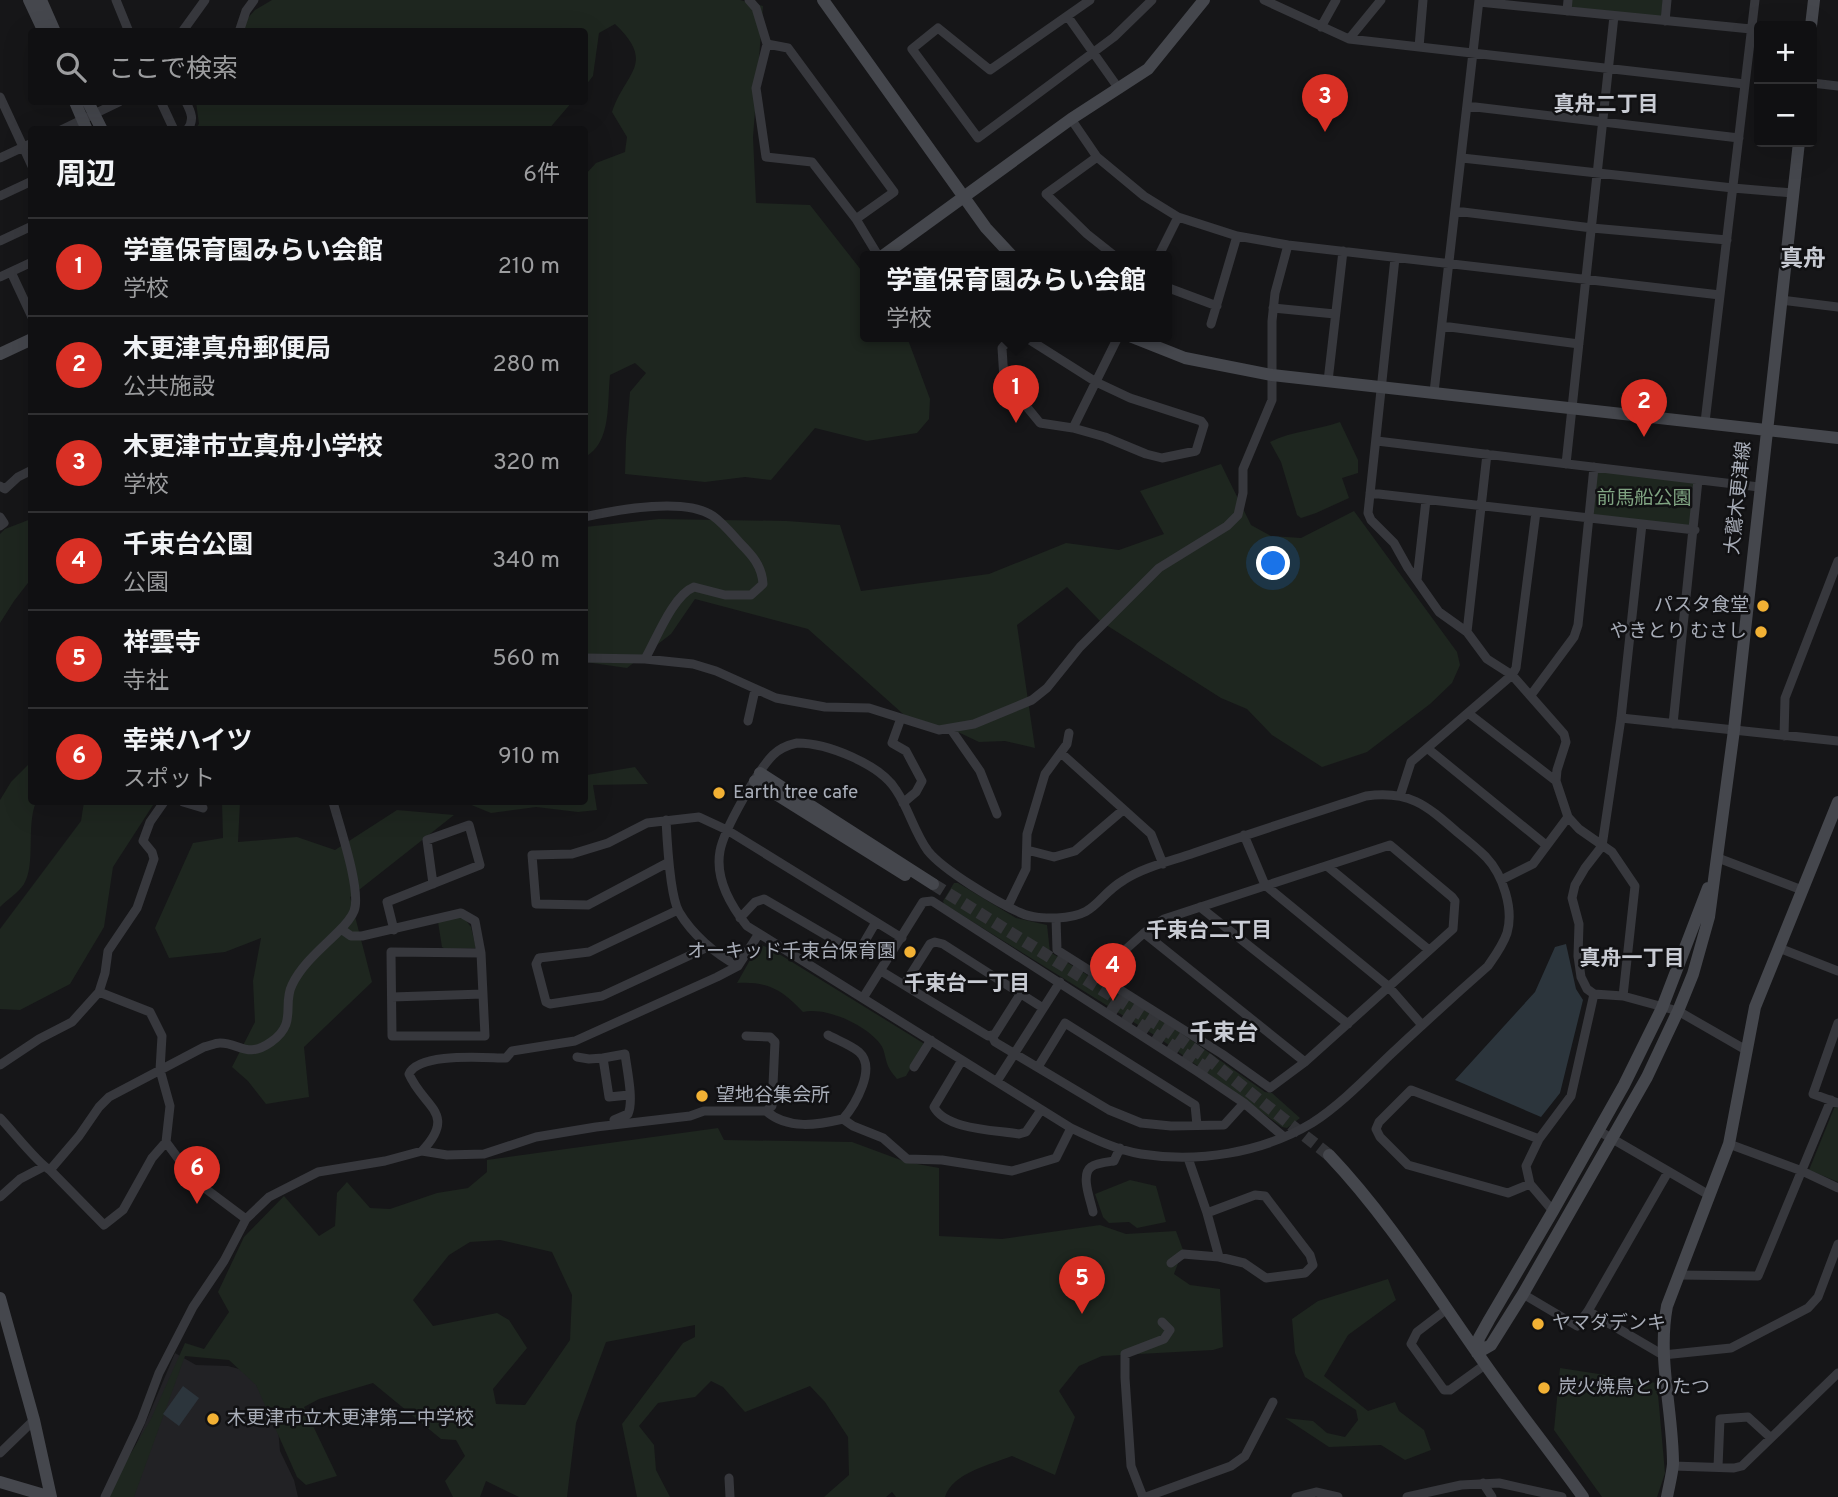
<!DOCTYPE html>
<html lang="ja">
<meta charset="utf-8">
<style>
:root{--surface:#101012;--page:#19191b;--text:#f1f3f6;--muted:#9c9d9f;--line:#303032;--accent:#d93025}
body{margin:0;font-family:Overpass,"Noto Sans JP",sans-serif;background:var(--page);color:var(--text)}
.controls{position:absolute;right:21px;top:21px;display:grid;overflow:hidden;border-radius:7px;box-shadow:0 7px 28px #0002}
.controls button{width:63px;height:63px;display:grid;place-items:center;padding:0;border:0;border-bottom:2px solid var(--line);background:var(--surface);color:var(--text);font:35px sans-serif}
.you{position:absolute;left:1274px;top:564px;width:24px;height:24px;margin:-18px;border:5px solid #fff;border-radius:50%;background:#1a73e8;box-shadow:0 0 0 10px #1a73e833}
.badge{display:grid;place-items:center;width:46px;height:46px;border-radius:50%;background:var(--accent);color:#fff;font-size:23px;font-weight:700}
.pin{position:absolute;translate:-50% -58px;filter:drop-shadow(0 2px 4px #0008)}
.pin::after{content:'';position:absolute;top:37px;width:24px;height:21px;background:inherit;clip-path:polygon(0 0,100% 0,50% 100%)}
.popup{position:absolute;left:860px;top:251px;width:312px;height:91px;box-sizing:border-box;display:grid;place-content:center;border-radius:7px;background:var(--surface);filter:drop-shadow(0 2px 5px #0005);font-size:23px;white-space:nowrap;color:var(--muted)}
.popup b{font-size:26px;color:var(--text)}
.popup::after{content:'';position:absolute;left:50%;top:100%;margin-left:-14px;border:14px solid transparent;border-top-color:var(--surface)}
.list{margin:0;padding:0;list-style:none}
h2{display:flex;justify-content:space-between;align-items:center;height:91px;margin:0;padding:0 28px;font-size:30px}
h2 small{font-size:23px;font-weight:400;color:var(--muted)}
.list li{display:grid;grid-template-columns:46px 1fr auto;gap:21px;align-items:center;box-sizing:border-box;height:98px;padding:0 28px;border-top:2px solid var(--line)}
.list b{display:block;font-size:26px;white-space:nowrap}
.list p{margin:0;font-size:23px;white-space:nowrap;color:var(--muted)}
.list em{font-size:23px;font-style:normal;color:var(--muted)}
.icon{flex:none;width:38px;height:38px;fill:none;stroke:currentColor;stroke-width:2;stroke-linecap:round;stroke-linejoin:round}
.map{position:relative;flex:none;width:1838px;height:1497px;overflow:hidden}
.search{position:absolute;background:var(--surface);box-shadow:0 7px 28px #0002;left:28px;top:28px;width:560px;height:77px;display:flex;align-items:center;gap:18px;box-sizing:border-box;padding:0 24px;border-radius:7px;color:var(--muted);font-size:26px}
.panel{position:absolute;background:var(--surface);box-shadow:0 7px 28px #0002;left:28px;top:126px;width:560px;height:679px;border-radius:7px}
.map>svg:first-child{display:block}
.built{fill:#222225}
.green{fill:#1e261f;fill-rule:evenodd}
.water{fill:#2c353c}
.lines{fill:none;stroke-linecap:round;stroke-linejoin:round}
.secondary-tunnel{stroke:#333438;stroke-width:12;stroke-dasharray:12 6;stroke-linecap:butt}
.street{stroke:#37383d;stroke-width:9}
.secondary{stroke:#45474d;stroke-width:12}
.poi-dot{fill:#f2b134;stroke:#111113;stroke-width:2.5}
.labels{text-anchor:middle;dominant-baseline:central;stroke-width:5;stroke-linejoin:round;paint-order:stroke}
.street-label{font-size:19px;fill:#a8adb8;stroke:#111113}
.park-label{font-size:19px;fill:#7fa381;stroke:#111113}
.poi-label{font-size:19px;fill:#a8adb8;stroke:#111113;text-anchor:start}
.neighbourhood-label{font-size:21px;font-weight:bold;fill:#c9ccd4;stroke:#111113}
.quarter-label{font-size:23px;font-weight:bold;fill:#c9ccd4;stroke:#111113}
</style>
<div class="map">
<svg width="1838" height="1497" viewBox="0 0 1838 1497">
<rect width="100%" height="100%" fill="#161618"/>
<path class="built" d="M175 1353 196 1365 228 1366 250 1372 278 1428 280 1451 294 1480 298 1497H114Z"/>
<path class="green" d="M272 0H740L763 6 753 137 756 203 810 205 865 275 866 337H907L930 399 929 419 917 433 867 441 815 428 771 480 745 477 705 482 625 474 626 440 630 392 646 373 635 363 610 375C607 402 612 443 585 457V175L596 163 625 152 627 137 612 112C625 72 657 64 615 24L599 33 593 76 585 86 584 32H235L255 10Z
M1570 0H1663L1661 17 1570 7Z
M196 102H572L548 130 195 129 199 124Z
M1340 422 1358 460V473L1342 478 1349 498 1316 513 1301 518 1297 515 1281 462 1270 442C1292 431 1317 430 1340 422Z
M1221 464 1251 525 1271 536 1301 538 1354 511 1457 652 1460 665 1452 683 1430 704 1367 752 1322 767 1272 735 1247 709 1221 698 1100 621 1067 587 1017 625 1035 748 1005 741 979 742 958 732 912 722 808 629 695 599 671 634 627 668 585 662V527L659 519 787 521 840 525 861 591 989 574 1066 543 1119 550 1164 534 1140 491Z
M1596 470 1696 482 1693 528 1593 516Z
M31 519V579L14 601 0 623V534L5 529Z
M31 762 32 802H36C26 826 36 864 24 884 19 892 7 900 0 907V800L11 782Z
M635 767 648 784 593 785 597 810 578 812 536 807 491 813 464 802H584L585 773 587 775Z
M84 802H155L113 867 104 927 70 984 20 1010 0 1009V929L81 821Z
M222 802H240L238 842 297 837 335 850 397 810 454 815 350 897 372 982 304 1047 309 1097 266 1104 248 1081 232 1067 255 1022 253 981 261 938 225 952 169 958 155 928 193 843 223 838Z
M954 883H958L1016 918 1047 925 1050 952 1177 1030 1265 1092 1272 1093 1300 1118 1287 1128 1282 1127 1159 1038 944 904 943 901Z
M455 917 465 919 471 927 476 948 445 949 442 947 438 922Z
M759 944 771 949 923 1043V1047L906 1076 897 1079C894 1075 890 1071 888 1066 885 1059 885 1051 881 1045 868 1026 826 1006 803 1012 783 990 768 981 737 983Z
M1835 1106 1838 1108V1182L1809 1170Z
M718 1128 724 1140 852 1142 906 1162 939 1168V1236L1002 1239 1100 1225 1126 1234 1176 1231 1183 1250 1174 1274 1190 1285 1220 1289 1223 1347 1213 1350 1102 1356 1079 1366 1059 1391 1075 1417 1055 1475 1012 1456C992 1464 952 1473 945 1497H896L892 1492 886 1497H824L849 1475 848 1437 825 1402 810 1386 745 1412 723 1387 711 1381 695 1397 658 1403 639 1426 654 1445 656 1470 670 1497H637L622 1424 683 1343 695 1337V1325L606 1342 576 1423 567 1497H519L486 1481 480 1497H453L445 1481 465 1456 456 1440 441 1439 373 1383 319 1399 304 1407 337 1476 306 1485 297 1477 256 1385 229 1360 185 1356 134 1497H105L151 1419 185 1343 204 1349 229 1312 218 1292 244 1237 284 1196 319 1236 335 1226 337 1193 347 1182 370 1208 390 1209 437 1193 468 1188 487 1172V1160ZM500 1240 552 1252 572 1295 570 1340 525 1405 496 1404 493 1389 527 1348 509 1320 497 1313 433 1326 413 1300 449 1255 470 1242Z
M1130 1180 1156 1186 1166 1222 1137 1228 1129 1222 1109 1223 1103 1217 1095 1194Z
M1388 1279 1396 1300 1348 1335 1324 1376 1368 1411 1395 1402 1399 1411 1424 1430 1431 1450 1405 1460 1381 1445 1329 1447 1285 1418 1313 1421 1327 1433 1345 1437 1358 1420 1356 1410 1305 1377 1295 1353 1292 1319 1318 1301Z
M1560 1368 1657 1383 1665 1473 1657 1497H1602L1554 1430Z"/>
<path class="water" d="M1566 944 1576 989 1583 1000 1560 1093 1541 1117 1455 1080 1535 992 1555 947Z
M183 1386 199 1398 179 1426 163 1414Z"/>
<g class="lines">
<path class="secondary-tunnel" d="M933 884 1163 1028 1209 1060 1329 1155
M1109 1004 1214 1073"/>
<path class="street" d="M116 0 129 32
M749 0 756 8 767 44 756 88 766 157 812 162 856 219 879 257
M1090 0 990 70 938 28 912 49 978 138 1114 37 1152 0
M1264 0 1349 39 1745 84
M1479 2 1751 29
M1567 11 1568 0
M1068 17 1119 89
M1665 21 1667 0
M1321 27 1336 0
M182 32 205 0
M239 32 246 11 254 0
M1349 39 1381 0
M767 44 788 48 894 192 856 219
M1419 47 1423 0
M1812 83 1838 86
M0 97 32 166
M161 102 174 130
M186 102C191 112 195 120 187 130
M1467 106 1739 138
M1071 119 1097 157 1144 196 1178 217 1237 236 1288 245 1720 295
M61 130 119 102
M1097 157 1046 194 1087 234 1116 257
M0 158 32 143
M1462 158 1733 188 1793 193
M0 196 32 181
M1455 211 1592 228 1727 240
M0 241 32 226
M1158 257 1178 217
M1395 258 1368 513 1371 520 1394 543 1408 568 1439 612 1467 632 1487 659 1512 675 1564 734 1566 742 1557 770 1556 781 1568 817 1579 829 1612 852 1635 886 1623 996
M11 272 32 317
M0 277 32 262
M1166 287 1217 306
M1781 300 1838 307
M1273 308 1335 314
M1211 324 1237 236
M1442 326 1579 344
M1011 337 1002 348 1004 379 1040 423 1073 428 1105 437 1146 454 1162 458 1196 451 1204 425 1201 421 1130 398 1096 382 1025 337
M1328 381 1343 251
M1434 392 1479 0
M1705 422 1755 0
M1073 428 1118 337
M1377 441 1759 487
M1566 464 1614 16
M0 486 5 489 18 477 32 470
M1370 493 1695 530
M0 517 4 523 0 526
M584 517C616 510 685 497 713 516 723 523 732 534 740 543 752 555 762 566 763 584L751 595H725L694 587C673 595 656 640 645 659
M1642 524 1621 718 1602 846 1585 868 1575 885 1572 898 1579 924 1578 956 1581 977 1587 989 1594 994 1623 996 1678 1011 1746 1050
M1417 580 1426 500
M1467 632 1487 454
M584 658 645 659 693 664 716 671 776 698 825 707 869 708 939 730 974 724 1032 700 1047 688 1080 647 1159 568 1227 526 1238 515 1243 493V469L1272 400V321L1275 293 1288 245
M1531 695 1574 637 1578 625 1594 467
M1468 713 1556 781
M901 718 892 743 906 751 922 781 916 792 903 803
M1621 718 1838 741
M748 721 755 690
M1673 724 1698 480
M950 728 980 771 997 814
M1784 736 1785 698 1838 561
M797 743C827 743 880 764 896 790 909 809 914 832 928 851 943 870 998 903 1021 913 1032 918 1045 918 1057 918 1099 916 1095 897 1124 880 1144 867 1171 861 1194 853 1251 833 1308 815 1366 796 1409 790 1426 805 1457 832 1467 840 1477 848 1486 857 1503 875 1514 909 1507 933 1503 945 1495 956 1488 966 1454 996 1421 1026 1389 1056 1365 1079 1340 1105 1312 1123 1262 1153 1198 1163 1141 1154 1117 1150 1094 1139 1071 1128L747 926C731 906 715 878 720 851 724 829 758 770 773 755 780 748 788 745 797 743Z
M1427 748 1546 845
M1061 753 1151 834 1163 864
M1400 796 1411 762 1512 675 1516 668 1536 512
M183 802 203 808
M666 820C667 840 670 896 679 912 692 934 715 954 738 966
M1244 835 1265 885 1388 986 1422 1025
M1027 850 1054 857 1075 851 1123 810
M1718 858 1802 890
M669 862 588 905 536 904 532 855 572 854 608 843 647 823 699 817 727 830 902 938
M1327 866 1429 950
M1501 880 1533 864 1568 817
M1008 906 1026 869 1027 834 1045 774 1067 744 1069 733
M1200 907 1348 1024
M678 910 589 952 539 958 536 964 546 1002 550 1004 602 996 708 947
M740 918 755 902 764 899 855 952 862 946 876 922
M1056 918 1057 950 1222 1054 1270 1088 1305 1062 1453 929 1455 901 1452 897 1390 845 1164 919 1144 933 1097 975
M341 929 351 936H362L461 913 475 921 481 953 485 1036H392L391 952 481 953
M394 930 387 902 480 865 469 825 427 840 433 884
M1144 933 1305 1062
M1779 948 1838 971
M881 971 988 1036 995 1034 1021 993
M904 985 930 944 935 942 943 944 1043 1008
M99 992 150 1012 162 1036 160 1070 170 1106 166 1142
M392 997 483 994
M863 998 923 902 932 901 1198 1072 1244 1103 1284 1137
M1838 1023 1813 1094 1838 1103
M992 1036 995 1042 1109 1110 1141 1123 1171 1126 1224 1125 1244 1103
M577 1057 589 1059 603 1058
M962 1060 934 1107C946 1130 996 1130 1019 1134L1026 1132 1041 1110
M0 1065 39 1039 72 1022 99 992 105 973 108 951 137 908 154 859 152 852 143 841 150 822 164 802
M914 1067 931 1040
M1038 1067 1065 1023 1195 1105 1197 1125
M997 1081 1060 982
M766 1111C788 1130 817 1125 843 1119 855 1105 877 1068 859 1052 851 1045 837 1040 828 1035
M0 1118C11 1129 39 1165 50 1170L104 1225 123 1210 152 1158 166 1142 194 1180 246 1219
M843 1119 853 1126 883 1138 907 1159 942 1160 1012 1171 1056 1158 1071 1128
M614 1120 628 1114C634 1101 627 1070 625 1054L603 1058 609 1097 629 1095
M1599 1131 1709 1195
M1729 1144 1802 1171 1838 1188
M422 1151C458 1113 423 1107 409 1074 419 1052 484 1058 506 1058L512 1051 575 1041 717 977 738 966 758 935
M1188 1158 1207 1213 1219 1257 1244 1263 1266 1278 1305 1273 1313 1265 1310 1255 1265 1196 1255 1195 1207 1213
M50 1170 79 1136 99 1107 109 1097 204 1047C209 1046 215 1043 220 1043 240 1043 247 1059 271 1042 298 1023 282 1005 292 985 302 964 322 948 338 932 344 926 351 919 354 911 362 891 339 825 333 802
M1530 1184 1508 1193 1408 1165 1380 1137 1376 1129 1379 1122 1411 1090 1539 1139
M0 1197 20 1179 43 1167
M1553 1211 1530 1184 1526 1166 1539 1139 1571 1096 1594 994
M1093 1212C1091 1201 1080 1175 1091 1167 1096 1163 1107 1162 1114 1161L1120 1148
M1171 1263 1183 1254 1219 1257
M1678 1275 1758 1276 1831 1100
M1523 1294 1577 1326 1588 1311 1668 1172
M1447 1309 1417 1332 1411 1344 1444 1390H1450L1486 1364
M1588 1311 1663 1355 1731 1348 1808 1308 1818 1297 1838 1244
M0 1453 34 1420
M1673 1466 1734 1468 1742 1466 1838 1373
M1718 1467 1720 1419 1748 1417 1771 1438
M729 1478 730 1497
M1483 1483 1492 1497
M105 1497 141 1421 159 1373 193 1307 224 1261 246 1219 269 1197 318 1172 385 1161 422 1151 447 1155 484 1154 536 1137 596 1127 690 1116 704 1111H766L772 1106 775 1042 770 1037 746 1036
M1143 1497 1131 1466 1125 1378V1354L1164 1339 1170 1330 1162 1322
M1146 1497 1231 1466 1245 1456 1273 1402
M1296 1497 1316 1492 1338 1497
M1407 1497 1461 1485 1499 1483 1562 1497"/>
<path class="secondary" d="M29 0 44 32
M41 0 55 32
M823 0 986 228 1013 257
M1811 26 1814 0
M75 102 87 130
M88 102 102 130
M881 257 1071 119 1148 69 1204 0
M1132 337 1185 358 1272 375 1838 438
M0 354 32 339
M760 773 933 884
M755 781 905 875
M1329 1155C1386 1215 1429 1284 1476 1351 1510 1401 1548 1448 1583 1497
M0 1298 34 1420 51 1497
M1477 1353 1491 1345 1523 1294 1647 1077 1678 1011 1693 974 1709 917 1734 730 1799 142
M1477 1353 1479 1338 1489 1320 1553 1211 1624 1085 1662 1008 1708 888
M0 1482 51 1497
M1667 1497C1669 1486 1672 1475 1673 1464 1673 1411 1657 1359 1667 1306L1729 1144 1755 1007 1838 802"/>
</g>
<g class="poi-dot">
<circle cx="1763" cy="606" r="7"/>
<circle cx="1761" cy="632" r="7"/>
<circle cx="719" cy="793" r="7"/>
<circle cx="910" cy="952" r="7"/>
<circle cx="702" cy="1096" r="7"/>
<circle cx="1538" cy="1324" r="7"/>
<circle cx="1544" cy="1388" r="7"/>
<circle cx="213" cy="1419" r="7"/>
</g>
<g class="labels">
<g class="street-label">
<text transform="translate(1739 498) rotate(-84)">大鷲木更津線</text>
</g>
<g class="park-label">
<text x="1644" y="499">前馬船公園</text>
</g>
<g class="poi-label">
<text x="1749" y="606" text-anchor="end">パスタ食堂</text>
<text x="1747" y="632" text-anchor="end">やきとり むさし</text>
<text x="733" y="793">Earth tree cafe</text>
<text x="896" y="952" text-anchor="end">オーキッド千束台保育園</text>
<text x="716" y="1096">望地谷集会所</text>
<text x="1552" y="1324">ヤマダデンキ</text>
<text x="1558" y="1388">炭火焼鳥とりたつ</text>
<text x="227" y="1419">木更津市立木更津第二中学校</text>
</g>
<g class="neighbourhood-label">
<text x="1606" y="105">真舟二丁目</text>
<text x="1209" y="931">千束台二丁目</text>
<text x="1632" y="959">真舟一丁目</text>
<text x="967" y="984">千束台一丁目</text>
</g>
<g class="quarter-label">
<text x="1803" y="260">真舟</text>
<text x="1224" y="1034">千束台</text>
</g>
</g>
</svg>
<div class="controls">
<button>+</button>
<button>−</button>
</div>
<div class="you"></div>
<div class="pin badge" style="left:1016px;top:423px">1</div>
<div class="popup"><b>学童保育園みらい会館</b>学校</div>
<div class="pin badge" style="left:1644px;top:437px">2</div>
<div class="pin badge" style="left:1325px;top:132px">3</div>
<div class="pin badge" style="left:1113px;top:1001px">4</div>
<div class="pin badge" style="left:1082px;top:1314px">5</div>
<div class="pin badge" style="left:197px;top:1204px">6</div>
<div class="search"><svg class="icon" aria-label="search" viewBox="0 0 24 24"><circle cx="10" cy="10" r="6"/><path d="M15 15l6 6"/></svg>ここで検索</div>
<section class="panel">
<h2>周辺<small>6件</small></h2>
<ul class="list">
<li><span class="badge">1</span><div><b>学童保育園みらい会館</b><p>学校</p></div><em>210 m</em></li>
<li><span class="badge">2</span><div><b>木更津真舟郵便局</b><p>公共施設</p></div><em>280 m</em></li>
<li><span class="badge">3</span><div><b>木更津市立真舟小学校</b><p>学校</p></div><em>320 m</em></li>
<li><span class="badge">4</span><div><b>千束台公園</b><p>公園</p></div><em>340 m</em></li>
<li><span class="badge">5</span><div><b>祥雲寺</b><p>寺社</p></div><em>560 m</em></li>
<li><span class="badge">6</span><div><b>幸栄ハイツ</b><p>スポット</p></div><em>910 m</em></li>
</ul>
</section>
</div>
